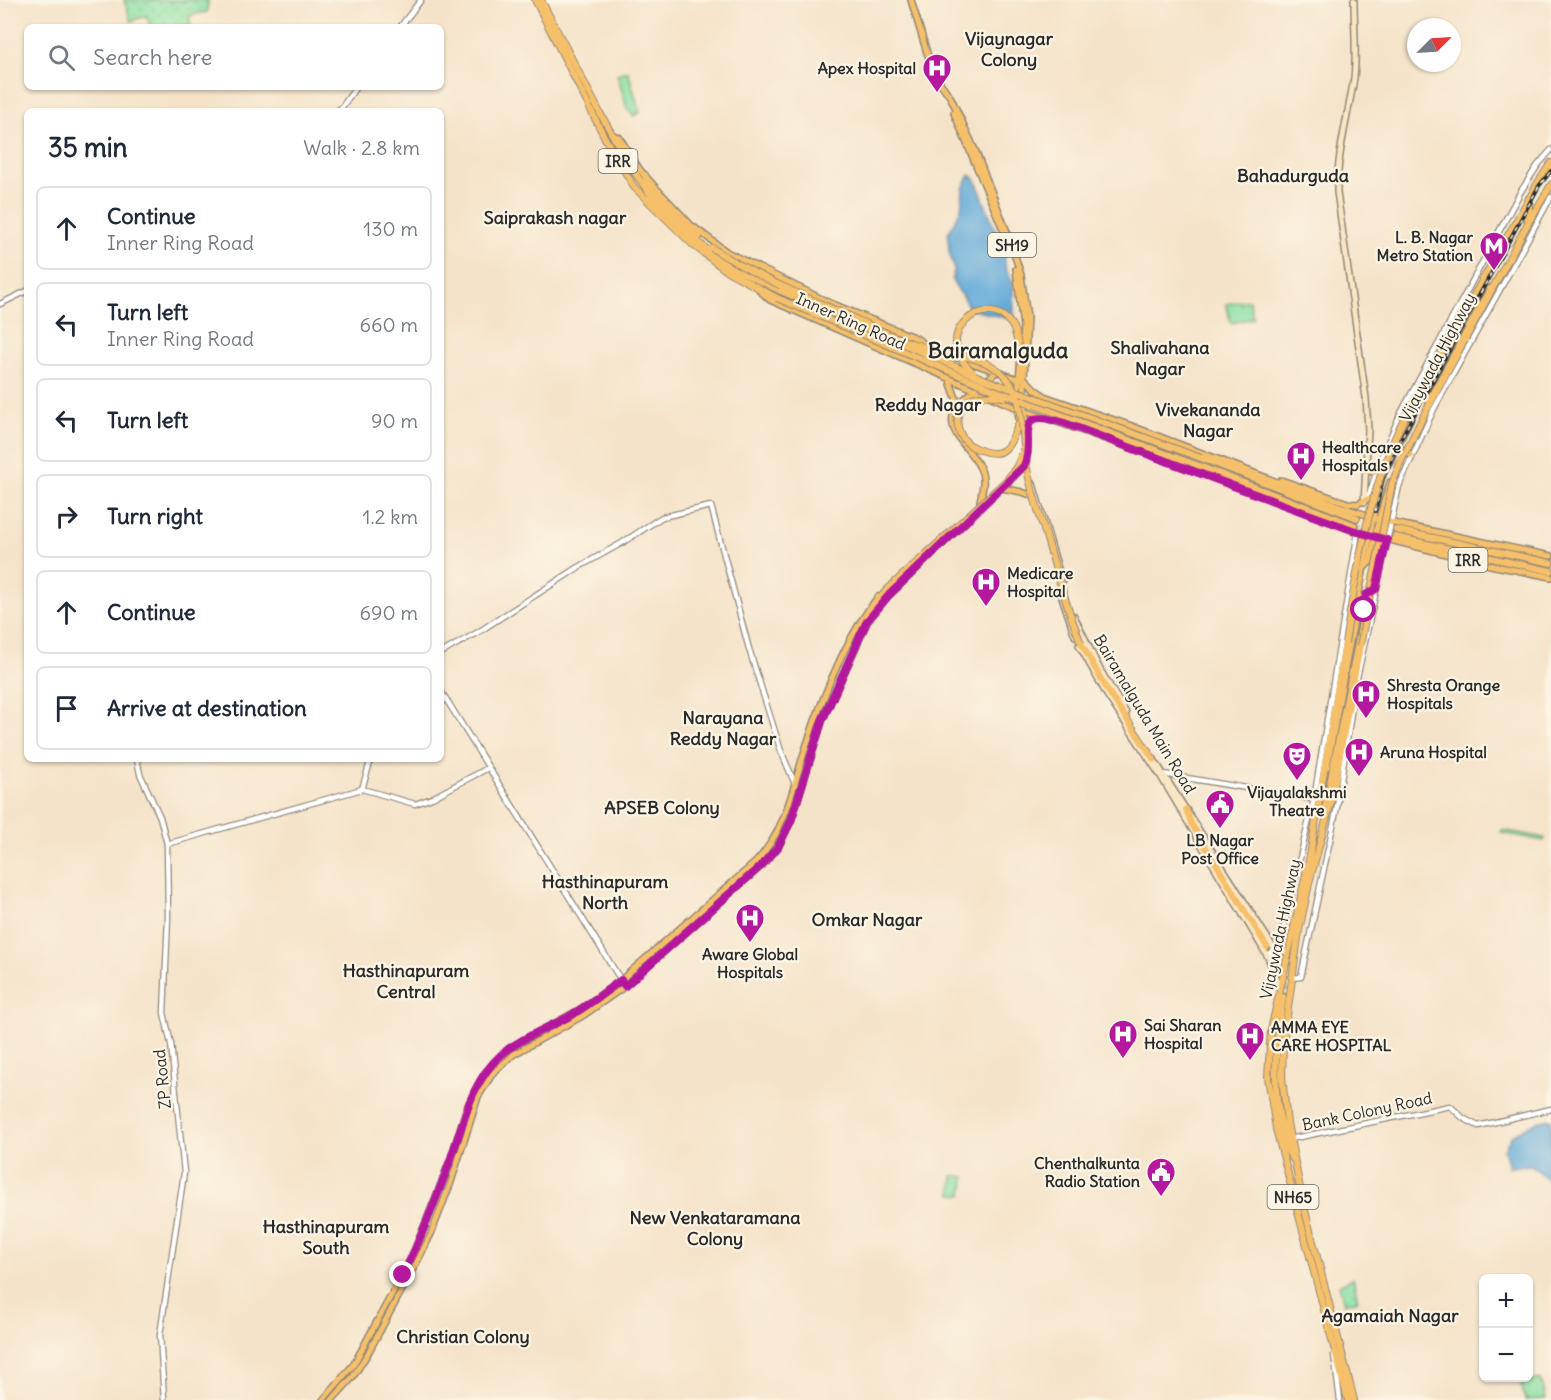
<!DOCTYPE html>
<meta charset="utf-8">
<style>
:root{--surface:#fff;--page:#f2f2f3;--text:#1f2937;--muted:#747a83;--line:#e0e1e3}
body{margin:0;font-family:Delius,sans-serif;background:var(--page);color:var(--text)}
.controls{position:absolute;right:18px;bottom:18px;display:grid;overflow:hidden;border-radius:9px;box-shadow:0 2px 4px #0004}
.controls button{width:54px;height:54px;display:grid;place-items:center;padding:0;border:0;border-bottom:2px solid var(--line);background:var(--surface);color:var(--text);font:30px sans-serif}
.compass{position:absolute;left:1407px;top:18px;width:54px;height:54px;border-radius:50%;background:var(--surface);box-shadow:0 2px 4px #0004;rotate:66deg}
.stop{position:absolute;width:18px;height:18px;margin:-14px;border:4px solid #b5179e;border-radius:50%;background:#fff}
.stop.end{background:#b5179e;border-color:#fff;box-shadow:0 2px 6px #0008}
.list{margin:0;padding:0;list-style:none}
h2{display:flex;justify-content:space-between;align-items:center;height:78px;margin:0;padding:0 24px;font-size:26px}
h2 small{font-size:20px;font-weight:400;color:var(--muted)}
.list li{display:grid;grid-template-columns:39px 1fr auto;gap:18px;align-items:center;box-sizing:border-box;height:84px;margin:0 12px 12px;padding:0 12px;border:2px solid var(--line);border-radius:9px}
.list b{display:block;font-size:22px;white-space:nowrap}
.list p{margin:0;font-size:20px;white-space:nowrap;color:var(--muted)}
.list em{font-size:20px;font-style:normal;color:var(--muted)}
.icon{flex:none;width:33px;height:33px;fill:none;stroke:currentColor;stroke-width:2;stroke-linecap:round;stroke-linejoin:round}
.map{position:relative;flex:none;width:1551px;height:1400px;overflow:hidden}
.search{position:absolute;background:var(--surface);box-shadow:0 2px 4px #0004;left:24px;top:24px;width:420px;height:66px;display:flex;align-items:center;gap:15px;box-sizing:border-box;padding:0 21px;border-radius:9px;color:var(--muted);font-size:22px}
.panel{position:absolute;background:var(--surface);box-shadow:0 2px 4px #0004;left:24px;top:108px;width:420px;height:654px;border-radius:9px}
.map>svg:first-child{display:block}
.grass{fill:url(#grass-dots);stroke:#5a8667;stroke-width:1.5}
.park{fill:url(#park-crowns);stroke:#5a8667;stroke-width:1.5}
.water{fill:#63aad9;stroke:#476a82;stroke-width:1.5}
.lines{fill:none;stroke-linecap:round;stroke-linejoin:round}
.trunk-tunnel{stroke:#cdbea9;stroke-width:6;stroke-dasharray:6 3;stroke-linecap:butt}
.tertiary-casing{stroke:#90877a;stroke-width:7}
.secondary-casing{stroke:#90877a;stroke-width:8}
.primary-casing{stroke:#90877a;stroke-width:8}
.trunk-casing{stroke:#90877a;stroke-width:8}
.tertiary{stroke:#fff;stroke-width:4.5}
.secondary{stroke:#fbe6c4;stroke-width:5}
.primary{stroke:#f6c06b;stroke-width:5}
.trunk{stroke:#f6c06b;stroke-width:6}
.rail-casing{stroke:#2b2b2b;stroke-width:4}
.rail{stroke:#fcf5e5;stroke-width:1.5;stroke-dasharray:4.5;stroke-linecap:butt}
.trunk-bridge-casing{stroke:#90877a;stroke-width:8;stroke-linecap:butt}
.trunk-bridge{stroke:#f6c06b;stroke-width:6}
.route{stroke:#b5179e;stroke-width:8}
.labels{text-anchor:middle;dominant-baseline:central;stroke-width:4.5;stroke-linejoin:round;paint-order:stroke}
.shield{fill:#fcf5e5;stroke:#6a6863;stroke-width:1.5}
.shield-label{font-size:15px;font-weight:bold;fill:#2b2b2b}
.poi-label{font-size:16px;font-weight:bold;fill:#2b2b2b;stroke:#fcf5e5;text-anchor:start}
.street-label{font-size:16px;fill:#2b2b2b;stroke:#fcf5e5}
.neighbourhood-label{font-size:18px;font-weight:bold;fill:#2b2b2b;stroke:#fcf5e5}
.district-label{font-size:22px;font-weight:bold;fill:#2b2b2b;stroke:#fcf5e5}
</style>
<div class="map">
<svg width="1551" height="1400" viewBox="0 0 1551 1400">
<defs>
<pattern id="grass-dots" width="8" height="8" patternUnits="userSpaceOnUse" patternTransform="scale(1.5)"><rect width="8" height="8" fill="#8ae0a3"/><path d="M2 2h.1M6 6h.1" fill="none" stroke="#77c08c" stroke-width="1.8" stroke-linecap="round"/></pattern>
<pattern id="park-crowns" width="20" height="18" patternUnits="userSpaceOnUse" patternTransform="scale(1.5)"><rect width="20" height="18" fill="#8ae0a3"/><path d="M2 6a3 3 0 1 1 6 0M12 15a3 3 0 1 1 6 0" fill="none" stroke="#77c08c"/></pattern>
</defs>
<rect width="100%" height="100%" fill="#fcf5e5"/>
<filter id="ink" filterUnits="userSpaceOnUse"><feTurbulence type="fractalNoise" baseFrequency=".0167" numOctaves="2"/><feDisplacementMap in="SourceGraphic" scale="12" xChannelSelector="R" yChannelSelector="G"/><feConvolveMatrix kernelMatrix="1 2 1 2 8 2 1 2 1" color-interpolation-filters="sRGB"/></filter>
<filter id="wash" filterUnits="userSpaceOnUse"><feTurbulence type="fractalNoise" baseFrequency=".008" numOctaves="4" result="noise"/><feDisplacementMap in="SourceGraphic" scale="24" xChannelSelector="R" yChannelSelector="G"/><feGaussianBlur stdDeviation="1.35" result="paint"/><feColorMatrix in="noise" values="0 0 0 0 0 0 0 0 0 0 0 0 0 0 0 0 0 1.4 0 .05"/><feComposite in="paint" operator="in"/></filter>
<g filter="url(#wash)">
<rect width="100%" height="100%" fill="#f5e3c9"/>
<path class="grass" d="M124 0H208L207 12 194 14 189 17 191 27H151L146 16 131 21Z
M1353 1278 1358 1300 1344 1304 1339 1285Z"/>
<path class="park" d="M628 71 640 113 633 116 631 111H628L617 74Z
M1249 300 1253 318 1231 323 1226 304Z
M1502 830 1545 838 1544 841 1501 833Z
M953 1176 965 1177 963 1195 952 1194Z
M1540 1379 1546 1399 1525 1400 1521 1384Z"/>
<path class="water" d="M970 175 975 178 1005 254V267L1013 283 1014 320 970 309 952 280 954 269 949 251 948 234 961 209 963 189Z
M1551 1119V1183L1532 1165 1509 1167 1504 1149 1512 1135 1536 1122Z"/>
</g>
<g filter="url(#ink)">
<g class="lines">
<path class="trunk-tunnel" d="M1354 525 1395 537
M1268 950C1278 966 1287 978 1283 997"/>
<g class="tertiary-casing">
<path id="tertiary" d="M400 27 421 0
M337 111 342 107 356 87
M0 304 27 291
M1368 498 1381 458 1401 413 1521 191 1538 165 1551 150
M441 653 480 631 579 567 622 543 662 517 711 506 749 649 781 751 795 784
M441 691 622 982
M137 759 140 774 160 817 167 844 168 917 164 1013 171 1044 184 1173 160 1335 164 1400
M1163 774 1317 800
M362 789 371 759
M167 844 362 789 415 804 432 798 488 768
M1267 955 1279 946 1314 799 1358 532
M1291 978 1301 977 1337 807 1355 687 1399 486 1434 409 1551 197
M1290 1139 1450 1106 1463 1118 1478 1126 1551 1109
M1334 1355 1340 1400"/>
</g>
<g class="secondary-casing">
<path id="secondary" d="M1354 0C1354 26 1357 52 1354 78 1348 116 1337 154 1337 192L1366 398 1368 430 1364 502
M1033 484 1062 582
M1060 591 1075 636
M1074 616 1099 668 1126 713
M1079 645 1107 695 1160 775 1268 957 1280 990
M1153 758 1275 950 1288 952"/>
</g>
<g class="primary-casing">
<path id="primary" d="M911 0 927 53 937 78 951 98 975 150 1009 237 1021 275 1027 317 1024 378 1027 453
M954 113 1005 234
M613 135 619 137 640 170 654 186 691 225 727 252 828 302 916 338 929 347
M1527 219 1530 213 1529 199
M1016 269 1023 327 1018 394
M760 291 770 300 1017 408 1180 465 1358 532 1490 565 1551 577
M946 354 1018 379
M949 378 958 404
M1024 378 1036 390 1047 397 1129 425 1345 508 1389 522 1551 556
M1428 401 1490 288
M1017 403 1020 427
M1395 447 1407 451 1411 456
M1388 465 1435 368
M1365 470 1373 472 1384 470
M1281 480 1348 503 1357 504 1376 495
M1006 485 1026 463
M1002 488 1022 492 1033 496
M980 501C982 492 985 482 982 473 976 450 940 434 957 406 961 400 988 380 996 372
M1365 567 1370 562 1379 518 1390 482
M1327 767 1377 496
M1327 812 1325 806 1367 595 1376 589
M323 1400 354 1364 412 1257 451 1159 467 1107 485 1073 510 1048 581 1009 621 980 756 862C786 830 792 790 805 750 821 701 846 636 878 597
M332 1400 352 1378 368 1353 419 1258 431 1234 451 1182 478 1097 493 1073 514 1054 584 1015 621 989 761 866 778 847 791 821 822 721 867 622 889 595 966 521"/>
</g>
<g class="trunk-casing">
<path id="trunk" d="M535 0 606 140 634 187 692 244 727 271 777 298
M541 0 600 113 630 166 653 198 681 228 725 264 781 291
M645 175 650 188
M647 185 680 221 699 237
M1406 414 1538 183 1551 163
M1424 415 1528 223 1551 185
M973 447C1003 461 1008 450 1019 423
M1201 458 1357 518
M1199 466 1354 525
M1396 530 1551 563
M1395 537 1551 571
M867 622C875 595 904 575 923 557
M1081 643 1106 688 1154 760
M1345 643 1310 856 1271 1030 1268 1077 1276 1129 1348 1400
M1186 809 1191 823 1267 947
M1283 997C1276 1041 1271 1084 1282 1128 1284 1139 1286 1150 1293 1159
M1354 1400 1303 1203 1287 1123 1282 1077 1283 1043 1299 930 1310 879 1331 802 1360 646"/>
</g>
<use href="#tertiary" class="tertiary"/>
<use href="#secondary" class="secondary"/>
<use href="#primary" class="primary"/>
<use href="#trunk" class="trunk"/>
<g class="rail-casing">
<path id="rail" d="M1375 511 1383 479 1399 442 1539 186 1551 171"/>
</g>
<use href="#rail" class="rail"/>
<g class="trunk-bridge-casing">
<path id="trunk-bridge" d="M712 248C753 275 797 293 842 313 871 326 900 341 931 349 959 357 994 356 1011 384 1026 409 1021 442 1027 469 1032 493 1040 516 1047 539 1057 574 1067 609 1081 643
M781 291 984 379 1201 458
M777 298 994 390 1199 466
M973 372C927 334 986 290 1011 324 1017 332 1017 342 1019 351
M973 447C953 436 951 406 975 397 984 394 994 396 1004 397
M923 557 1007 480 1017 466 1022 454
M1345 643C1358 563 1369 488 1406 414
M1360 646 1392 484 1401 461 1424 415"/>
</g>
<use href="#trunk-bridge" class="trunk-bridge"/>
</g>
</g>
<g class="lines" filter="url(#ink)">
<path class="route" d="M403 1275C421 1238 436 1200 450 1161 464 1123 469 1084 501 1055 520 1038 546 1029 568 1017 587 1006 604 993 621 980L625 986 761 866 778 847 791 821 822 721 867 621 889 595 1024 466C1037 440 1009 405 1064 423L1311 515 1358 532 1387 540 1376 589 1366 595 1364 610"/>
</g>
<defs>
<g id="hospital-pin" transform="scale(1.5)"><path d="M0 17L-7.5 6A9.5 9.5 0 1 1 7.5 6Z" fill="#b5179e" stroke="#fcf5e5"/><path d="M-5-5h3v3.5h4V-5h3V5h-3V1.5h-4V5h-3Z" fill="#fff"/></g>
<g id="metro-pin" transform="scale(1.5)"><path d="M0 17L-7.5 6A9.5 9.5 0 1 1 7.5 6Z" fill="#b5179e" stroke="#fcf5e5"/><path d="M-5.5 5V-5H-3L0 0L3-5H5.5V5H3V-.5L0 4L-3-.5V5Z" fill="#fff"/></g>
<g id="theatre-pin" transform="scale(1.5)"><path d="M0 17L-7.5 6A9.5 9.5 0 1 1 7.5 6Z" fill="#b5179e" stroke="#fcf5e5"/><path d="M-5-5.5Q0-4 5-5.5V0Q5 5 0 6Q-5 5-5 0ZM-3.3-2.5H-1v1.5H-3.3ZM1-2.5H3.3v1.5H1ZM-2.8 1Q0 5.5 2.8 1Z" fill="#fff"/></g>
<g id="civic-pin" transform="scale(1.5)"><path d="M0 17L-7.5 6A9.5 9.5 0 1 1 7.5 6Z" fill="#b5179e" stroke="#fcf5e5"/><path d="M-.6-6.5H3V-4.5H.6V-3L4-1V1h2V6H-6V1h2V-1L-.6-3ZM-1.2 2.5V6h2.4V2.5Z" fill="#fff"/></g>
</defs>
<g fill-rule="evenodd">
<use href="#hospital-pin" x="937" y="68"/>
<use href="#metro-pin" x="1494" y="246"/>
<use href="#hospital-pin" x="1301" y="456"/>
<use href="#hospital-pin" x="986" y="582"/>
<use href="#hospital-pin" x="1366" y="694"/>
<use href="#hospital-pin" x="1359" y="752"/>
<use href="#theatre-pin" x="1297" y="756"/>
<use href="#civic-pin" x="1220" y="804"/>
<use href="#hospital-pin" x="750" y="918"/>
<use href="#hospital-pin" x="1123" y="1034"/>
<use href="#hospital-pin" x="1250" y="1036"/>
<use href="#civic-pin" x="1161" y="1172"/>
</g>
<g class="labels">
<g class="shield">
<rect x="598.5" y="149" width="39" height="24" rx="4.5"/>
<rect x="988" y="233" width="48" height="24" rx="4.5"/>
<rect x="1448.5" y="548" width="39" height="24" rx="4.5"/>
<rect x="1267.5" y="1185" width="51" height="24" rx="4.5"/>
</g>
<g class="shield-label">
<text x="618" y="161">IRR</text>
<text x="1012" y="245">SH19</text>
<text x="1468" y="560">IRR</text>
<text x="1293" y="1197">NH65</text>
</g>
<g class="poi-label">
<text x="916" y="68" text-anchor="end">Apex Hospital</text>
<text x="1473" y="237" text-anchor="end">L. B. Nagar<tspan x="1473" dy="18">Metro Station</tspan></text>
<text x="1322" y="447">Healthcare<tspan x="1322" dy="18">Hospitals</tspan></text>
<text x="1007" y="573">Medicare<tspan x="1007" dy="18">Hospital</tspan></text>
<text x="1387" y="685">Shresta Orange<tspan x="1387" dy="18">Hospitals</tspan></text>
<text x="1380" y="752">Aruna Hospital</text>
<text x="1297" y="792" text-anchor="middle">Vijayalakshmi<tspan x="1297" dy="18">Theatre</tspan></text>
<text x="1220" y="840" text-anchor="middle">LB Nagar<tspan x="1220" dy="18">Post Office</tspan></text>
<text x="750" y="954" text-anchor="middle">Aware Global<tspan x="750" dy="18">Hospitals</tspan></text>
<text x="1144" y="1025">Sai Sharan<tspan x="1144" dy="18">Hospital</tspan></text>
<text x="1271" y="1027">AMMA EYE<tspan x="1271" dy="18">CARE HOSPITAL</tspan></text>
<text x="1140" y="1163" text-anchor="end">Chenthalkunta<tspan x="1140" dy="18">Radio Station</tspan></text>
</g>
<g class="street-label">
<text transform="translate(851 321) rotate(24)">Inner Ring Road</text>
<text transform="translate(1437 357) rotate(-62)">Vijaywada Highway</text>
<text transform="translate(1145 714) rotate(59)">Bairamalguda Main Road</text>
<text transform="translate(1280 929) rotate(-78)">Vijaywada Highway</text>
<text transform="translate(162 1079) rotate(-96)">ZP Road</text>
<text transform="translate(1367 1111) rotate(-12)">Bank Colony Road</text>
</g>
<g class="neighbourhood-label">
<text x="1009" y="38">Vijaynagar<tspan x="1009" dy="21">Colony</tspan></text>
<text x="1293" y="175">Bahadurguda</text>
<text x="555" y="217">Saiprakash nagar</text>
<text x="1160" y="347">Shalivahana<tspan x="1160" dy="21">Nagar</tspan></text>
<text x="928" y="404">Reddy Nagar</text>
<text x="1208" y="409">Vivekananda<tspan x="1208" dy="21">Nagar</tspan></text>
<text x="723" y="717">Narayana<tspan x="723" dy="21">Reddy Nagar</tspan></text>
<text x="662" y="807">APSEB Colony</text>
<text x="605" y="881">Hasthinapuram<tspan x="605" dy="21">North</tspan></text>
<text x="867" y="919">Omkar Nagar</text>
<text x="406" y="970">Hasthinapuram<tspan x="406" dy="21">Central</tspan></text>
<text x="715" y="1217">New Venkataramana<tspan x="715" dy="21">Colony</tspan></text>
<text x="326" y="1226">Hasthinapuram<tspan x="326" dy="21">South</tspan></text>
<text x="1390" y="1315">Agamaiah Nagar</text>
<text x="463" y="1336">Christian Colony</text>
</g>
<g class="district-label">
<text x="998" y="350">Bairamalguda</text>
</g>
</g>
</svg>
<div class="controls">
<button>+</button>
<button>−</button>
</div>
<svg class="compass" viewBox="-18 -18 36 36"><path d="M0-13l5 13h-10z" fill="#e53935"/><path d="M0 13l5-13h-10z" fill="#747a83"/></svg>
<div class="stop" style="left:1364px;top:610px"></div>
<div class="stop end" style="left:403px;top:1275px"></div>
<div class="search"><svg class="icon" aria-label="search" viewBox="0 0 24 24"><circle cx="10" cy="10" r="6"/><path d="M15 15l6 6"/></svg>Search here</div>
<section class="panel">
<h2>35 min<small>Walk · 2.8 km</small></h2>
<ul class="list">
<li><svg class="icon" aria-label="ahead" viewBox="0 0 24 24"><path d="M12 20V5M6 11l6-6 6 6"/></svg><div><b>Continue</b><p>Inner Ring Road</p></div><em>130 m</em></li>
<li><svg class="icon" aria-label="left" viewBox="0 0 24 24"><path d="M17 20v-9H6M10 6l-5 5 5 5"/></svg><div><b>Turn left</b><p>Inner Ring Road</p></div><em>660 m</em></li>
<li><svg class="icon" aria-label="left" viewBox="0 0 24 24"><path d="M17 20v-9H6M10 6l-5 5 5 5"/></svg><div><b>Turn left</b></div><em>90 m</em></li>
<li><svg class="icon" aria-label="right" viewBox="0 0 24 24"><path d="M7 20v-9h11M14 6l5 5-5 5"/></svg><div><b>Turn right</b></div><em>1.2 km</em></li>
<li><svg class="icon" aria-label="ahead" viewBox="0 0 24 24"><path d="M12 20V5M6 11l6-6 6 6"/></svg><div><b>Continue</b></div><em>690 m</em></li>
<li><svg class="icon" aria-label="arrive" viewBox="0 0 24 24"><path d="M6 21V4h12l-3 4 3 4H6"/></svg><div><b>Arrive at destination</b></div></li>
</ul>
</section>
</div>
